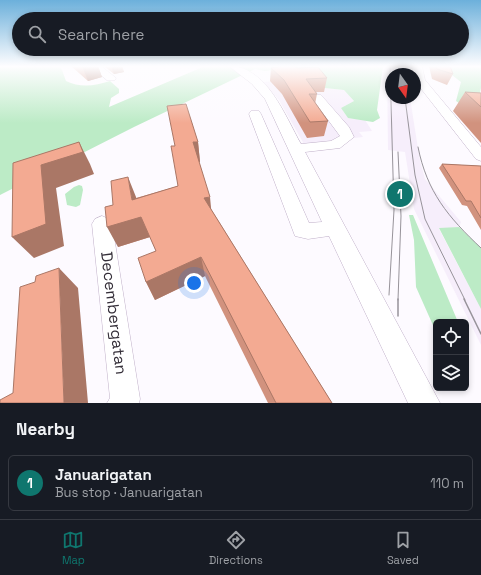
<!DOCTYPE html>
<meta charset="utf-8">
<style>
:root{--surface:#171b24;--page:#20242c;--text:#f1f3f6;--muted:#9ea1a6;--line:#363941;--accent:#0f766e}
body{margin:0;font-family:"Space Grotesk",sans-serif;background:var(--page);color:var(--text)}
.controls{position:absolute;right:12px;bottom:12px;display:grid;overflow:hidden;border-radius:6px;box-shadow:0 2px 6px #0003}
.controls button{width:36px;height:36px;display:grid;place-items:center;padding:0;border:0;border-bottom:1px solid var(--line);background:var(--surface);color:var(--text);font:20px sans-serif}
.compass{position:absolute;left:385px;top:68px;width:36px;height:36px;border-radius:50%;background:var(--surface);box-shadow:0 2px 6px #0003;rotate:166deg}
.you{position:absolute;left:194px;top:283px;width:14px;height:14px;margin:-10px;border:3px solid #fff;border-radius:50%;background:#1a73e8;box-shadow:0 0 0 6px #1a73e833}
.badge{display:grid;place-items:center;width:26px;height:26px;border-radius:50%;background:var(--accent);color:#fff;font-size:13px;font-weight:700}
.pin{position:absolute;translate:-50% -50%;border:2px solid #fff;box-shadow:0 1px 4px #0006}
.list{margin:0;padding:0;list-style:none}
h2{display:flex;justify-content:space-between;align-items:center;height:52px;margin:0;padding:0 16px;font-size:17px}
h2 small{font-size:13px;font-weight:400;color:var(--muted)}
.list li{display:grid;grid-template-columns:26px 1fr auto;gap:12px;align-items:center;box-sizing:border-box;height:56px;margin:0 8px 8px;padding:0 8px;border:1px solid var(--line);border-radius:6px}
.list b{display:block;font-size:15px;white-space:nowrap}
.list p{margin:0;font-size:13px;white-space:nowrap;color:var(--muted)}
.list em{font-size:13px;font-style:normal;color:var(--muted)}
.icon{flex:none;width:22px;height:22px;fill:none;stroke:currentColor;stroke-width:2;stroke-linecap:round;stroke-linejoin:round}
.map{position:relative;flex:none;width:481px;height:403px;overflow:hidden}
.search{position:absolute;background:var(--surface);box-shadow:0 2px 6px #0003;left:12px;right:12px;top:12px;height:44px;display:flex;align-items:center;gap:10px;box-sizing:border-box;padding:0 14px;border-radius:22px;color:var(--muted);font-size:15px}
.sheet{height:116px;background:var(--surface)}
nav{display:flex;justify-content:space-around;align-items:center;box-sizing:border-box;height:56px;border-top:1px solid var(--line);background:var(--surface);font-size:11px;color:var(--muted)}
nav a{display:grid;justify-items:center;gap:2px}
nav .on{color:var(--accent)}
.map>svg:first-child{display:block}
.built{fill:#f6eefb}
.green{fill:#bcebc6}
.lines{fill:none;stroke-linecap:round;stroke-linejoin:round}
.minor-casing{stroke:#c0b0c9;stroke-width:1}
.minor{fill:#fff;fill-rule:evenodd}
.tram-far1{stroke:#97939a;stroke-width:1}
.tram{stroke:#97939a;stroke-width:1.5}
.wall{fill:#d1927e}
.shaded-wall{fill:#a76}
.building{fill:#f3aa92;stroke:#a76}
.labels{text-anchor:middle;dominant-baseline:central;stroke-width:4;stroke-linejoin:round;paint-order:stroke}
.near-street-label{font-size:16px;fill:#352f39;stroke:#fff}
</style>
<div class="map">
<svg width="481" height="403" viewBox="0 0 481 403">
<rect width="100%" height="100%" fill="#fdfaff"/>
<path class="built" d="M406 66V74H391V98H410L420 161 425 179 461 222 459 227 439 229 481 309V345L414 209 405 152 388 150 387 67Z
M316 78 325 88 344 90 354 101 341 108 348 118 365 120 372 131 359 132 363 137 304 144 279 100 263 82Z"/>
<path class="green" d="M0 66H58L62 70 66 81C80 88 95 86 110 81L119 89V93L111 98 109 107 205 66H383L377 110 380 118 373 122 348 118 341 108 354 101 344 90 325 88 316 78 279 69 265 71 255 69 134 127 0 195Z
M481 66V88L475 114 456 101 461 82 452 75 450 67Z
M79 185 82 186 83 190 80 205 76 207 67 205 65 194 74 187Z
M409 215H413L458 322H436V332L416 287 414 240Z
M459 227 481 248V309L439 228Z"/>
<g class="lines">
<g class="minor-casing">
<path id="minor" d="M90 66H101L116 78 115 80H107Z
M229 66C267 66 285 116 301 144L331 141 340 136 311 97 313 95H321L349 127 354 137 340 148 305 152 440 403H408L329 236 308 239 295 236 249 114 251 111H259L261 114 309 223 322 222 265 99 252 84Z
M412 66H422L425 80 481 147V161L476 159 415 81Z
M102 216 109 219 112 224 140 399 139 403H107L110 398 92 224 95 219Z"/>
</g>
<use href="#minor" class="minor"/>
<path class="tram-far1" d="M406 66V74
M405 98 415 175 425 219 465 300
M418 147C427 192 448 217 481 248
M398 152 401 216 398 300
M389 295 394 210 390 66"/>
<path class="tram" d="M464 299 481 334
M398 316V299"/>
</g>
<path class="wall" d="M71 66H98L102 77 88 81Z
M104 66H122L124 72 114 74Z
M429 66H450L453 74 447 85 432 79Z
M271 68H297L327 78 324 92H316L317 94 315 104 328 121 324 136 307 138 282 94 270 81Z
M465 92 481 93V143L453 111Z
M198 142 200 162H199L211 209 332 403H268L205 276 155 300 146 282 156 251 150 237 118 247 136 198 178 186 175 146Z
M442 164 481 166V230L467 206 462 205 439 168Z"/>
<path class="shaded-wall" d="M82 66H98L102 77 88 81Z
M111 66H122L124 72 114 74Z
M79 142 90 164 94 174 56 188 64 246 34 258 12 237 41 165Z
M193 142H198L200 162H196Z
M128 177 136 197 140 217H141L150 237 118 247 107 227 132 200Z
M210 197 212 218 204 198Z
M201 257 205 276 155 300 146 282Z
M59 268 78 288 88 403H64Z"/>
<path class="building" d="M283 66H294L297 68 318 67 327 78 306 79 317 94H309L328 121 310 122 284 80 271 68Z
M436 66H450L453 74 437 69Z
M465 92 481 93V107Z
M186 104 198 142H193L210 197 204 198 332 403H276L201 257 146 282 138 258 156 251 141 217 107 227 105 207 113 205 111 181 128 177 132 200 178 186 171 146H175L167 106Z
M79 142 83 152 41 165 46 224 12 237 13 163Z
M442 164 481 166V218L471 201H466Z
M59 268 64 403H0V400L13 393 20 287 35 282 36 276Z"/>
<linearGradient id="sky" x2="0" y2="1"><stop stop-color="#6cb0db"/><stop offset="0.54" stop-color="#fefdff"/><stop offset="1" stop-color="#fefdff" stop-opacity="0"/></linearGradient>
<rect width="481" height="123" fill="url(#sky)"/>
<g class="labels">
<g class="near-street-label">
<text transform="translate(114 313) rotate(83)">Decembergatan</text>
</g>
</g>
</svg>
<div class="controls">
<button><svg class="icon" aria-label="locate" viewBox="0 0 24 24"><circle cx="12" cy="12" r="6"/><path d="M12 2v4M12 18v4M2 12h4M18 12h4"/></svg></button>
<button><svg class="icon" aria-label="layers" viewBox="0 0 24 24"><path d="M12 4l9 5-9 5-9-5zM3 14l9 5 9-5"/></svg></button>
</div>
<svg class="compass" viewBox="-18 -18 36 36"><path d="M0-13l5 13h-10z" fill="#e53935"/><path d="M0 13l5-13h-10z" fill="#9ea1a6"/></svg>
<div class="you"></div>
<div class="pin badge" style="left:400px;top:194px">1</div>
<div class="search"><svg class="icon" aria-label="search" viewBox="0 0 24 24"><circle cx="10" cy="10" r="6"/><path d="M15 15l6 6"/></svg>Search here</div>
</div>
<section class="sheet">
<h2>Nearby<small></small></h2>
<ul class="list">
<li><span class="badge">1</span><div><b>Januarigatan</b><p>Bus stop · Januarigatan</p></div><em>110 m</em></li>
</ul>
</section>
<nav>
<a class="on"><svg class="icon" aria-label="map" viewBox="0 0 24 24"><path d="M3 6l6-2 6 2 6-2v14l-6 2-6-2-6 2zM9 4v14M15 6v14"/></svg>Map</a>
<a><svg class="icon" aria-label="directions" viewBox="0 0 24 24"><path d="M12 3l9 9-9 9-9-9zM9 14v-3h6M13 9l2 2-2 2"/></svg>Directions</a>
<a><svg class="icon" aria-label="saved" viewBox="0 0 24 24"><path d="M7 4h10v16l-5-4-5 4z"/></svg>Saved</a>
</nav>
